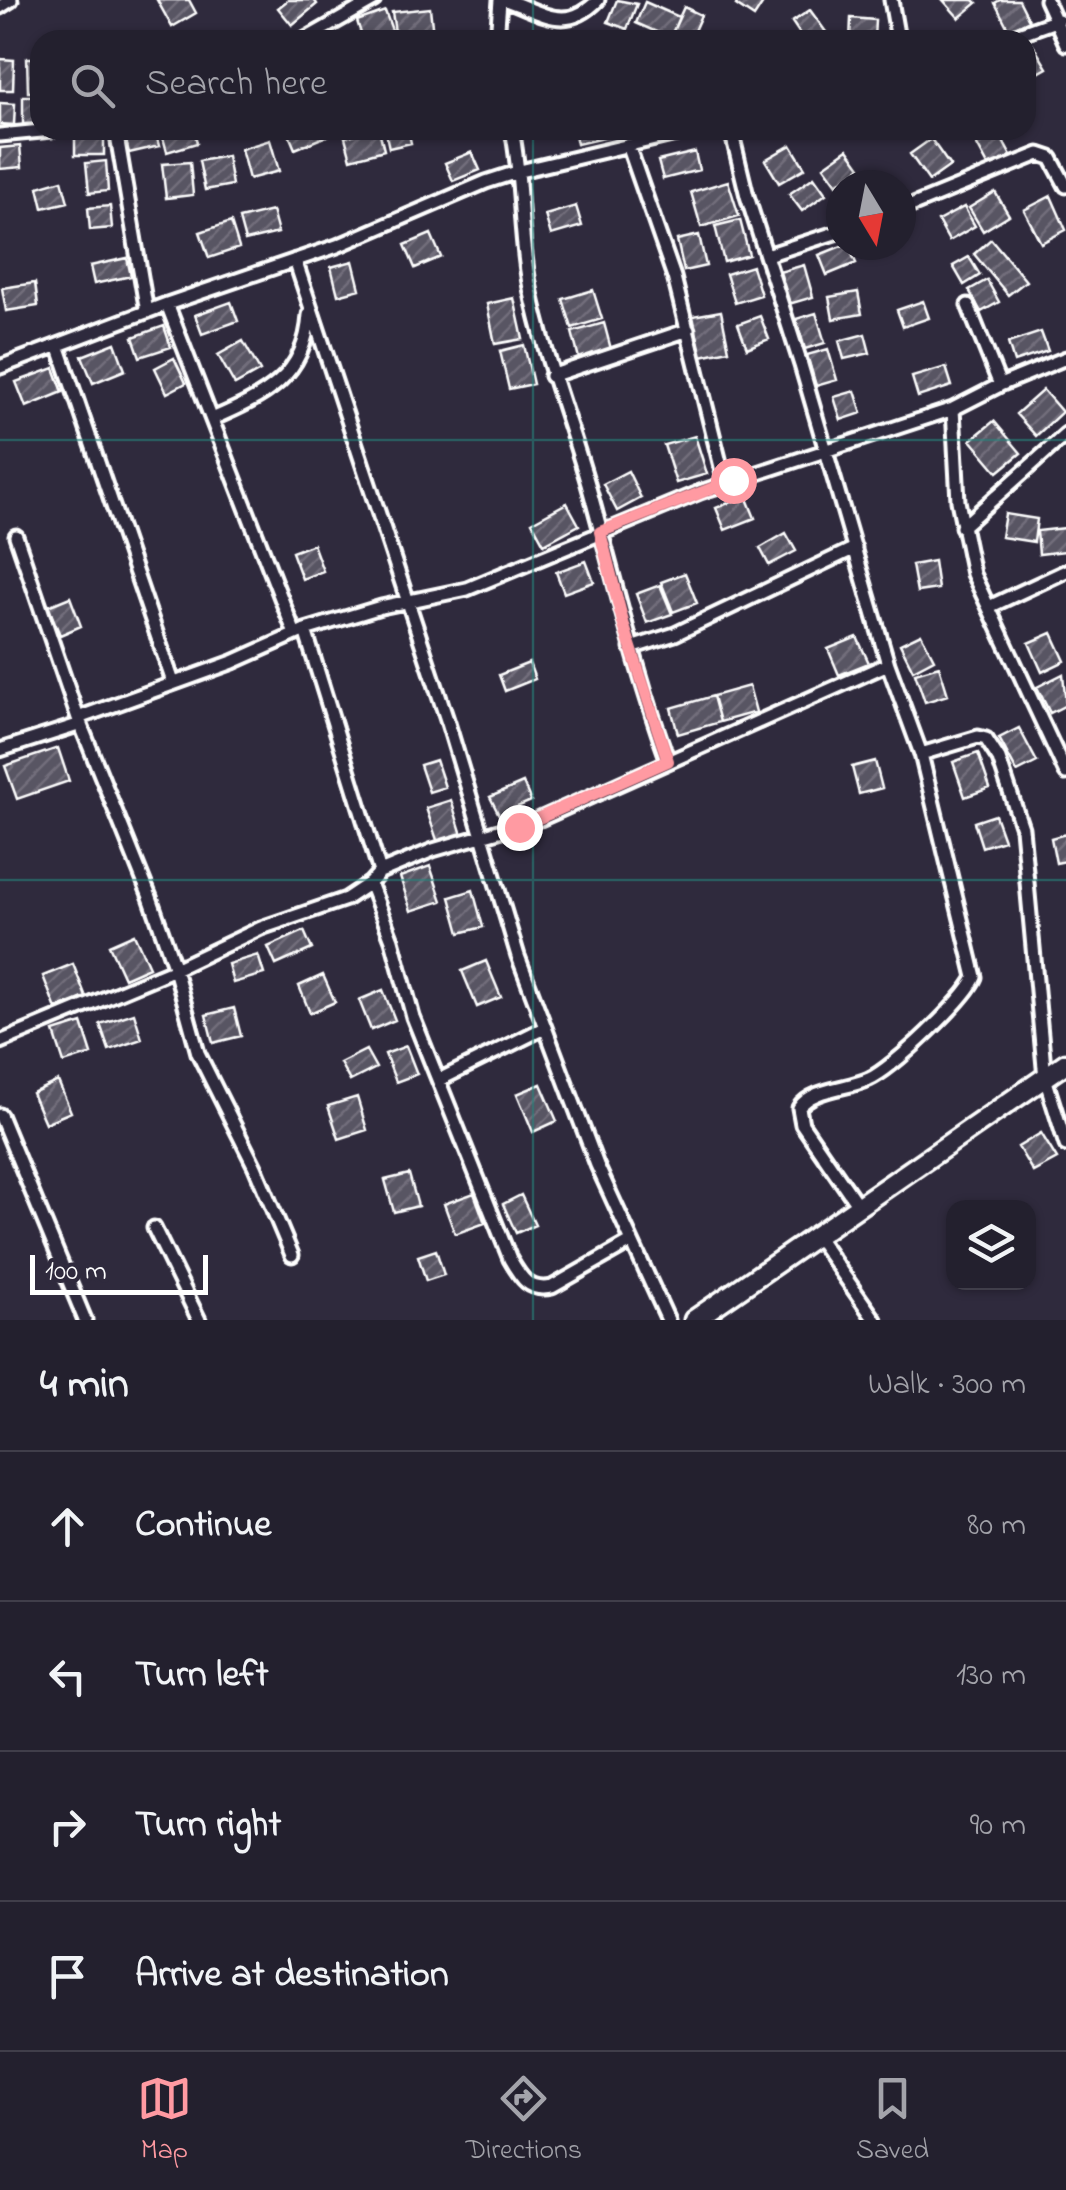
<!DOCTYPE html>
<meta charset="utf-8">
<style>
:root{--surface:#23202e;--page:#2f2d3a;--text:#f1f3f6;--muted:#a3a3aa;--line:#403e4a;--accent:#ff9aa2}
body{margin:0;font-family:"Indie Flower",sans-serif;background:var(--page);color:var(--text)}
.controls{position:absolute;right:30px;bottom:30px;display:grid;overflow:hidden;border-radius:20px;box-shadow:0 2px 8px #0004}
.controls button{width:90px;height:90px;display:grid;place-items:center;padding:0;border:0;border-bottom:2px solid var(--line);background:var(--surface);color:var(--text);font:50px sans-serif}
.compass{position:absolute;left:826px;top:170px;width:90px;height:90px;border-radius:50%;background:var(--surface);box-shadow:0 2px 8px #0004;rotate:170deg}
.scale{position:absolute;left:30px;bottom:25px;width:178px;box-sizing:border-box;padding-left:10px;border:5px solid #fff;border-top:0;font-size:28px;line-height:35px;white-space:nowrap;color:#fff;-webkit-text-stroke:8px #2f2a3d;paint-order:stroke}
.stop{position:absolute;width:30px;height:30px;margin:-22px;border:8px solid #ff9aa2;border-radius:50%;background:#fff}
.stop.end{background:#ff9aa2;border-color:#fff;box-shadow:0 2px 10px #0008}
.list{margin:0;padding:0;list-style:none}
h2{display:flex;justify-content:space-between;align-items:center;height:130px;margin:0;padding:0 40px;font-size:42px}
h2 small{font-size:32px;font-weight:400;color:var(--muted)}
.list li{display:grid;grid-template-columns:65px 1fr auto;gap:30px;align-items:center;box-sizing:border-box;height:150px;padding:0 40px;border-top:2px solid var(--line)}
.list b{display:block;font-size:38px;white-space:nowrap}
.list em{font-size:32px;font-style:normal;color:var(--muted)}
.icon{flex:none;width:55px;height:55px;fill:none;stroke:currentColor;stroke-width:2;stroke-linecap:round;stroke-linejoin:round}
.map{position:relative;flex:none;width:1066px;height:1320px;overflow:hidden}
.search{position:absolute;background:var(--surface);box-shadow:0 2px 8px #0004;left:30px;right:30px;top:30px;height:110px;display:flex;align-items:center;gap:25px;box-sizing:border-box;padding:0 35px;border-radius:30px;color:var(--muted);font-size:38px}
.sheet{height:730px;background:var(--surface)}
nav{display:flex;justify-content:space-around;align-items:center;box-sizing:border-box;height:140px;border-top:2px solid var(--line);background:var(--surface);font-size:28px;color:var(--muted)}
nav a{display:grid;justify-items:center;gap:5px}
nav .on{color:var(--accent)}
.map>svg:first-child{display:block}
.building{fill:url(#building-hatch);stroke:#fff;stroke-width:2.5}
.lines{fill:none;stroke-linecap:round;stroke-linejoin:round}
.minor-casing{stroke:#fff;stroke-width:19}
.secondary-casing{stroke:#fff;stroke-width:25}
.minor{stroke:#2f2a3d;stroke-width:11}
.secondary{stroke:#2f2a3d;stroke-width:18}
.route{stroke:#ff9aa2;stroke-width:12}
.grid{fill:none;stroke:#27847c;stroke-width:2.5;stroke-opacity:0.55}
</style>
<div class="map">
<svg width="1066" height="1320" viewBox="0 0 1066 1320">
<defs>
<pattern id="building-hatch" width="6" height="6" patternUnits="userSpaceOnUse" patternTransform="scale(2.5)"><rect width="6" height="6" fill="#595564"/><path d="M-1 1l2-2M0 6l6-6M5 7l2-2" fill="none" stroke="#726e7b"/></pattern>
</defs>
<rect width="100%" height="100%" fill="#2f2a3d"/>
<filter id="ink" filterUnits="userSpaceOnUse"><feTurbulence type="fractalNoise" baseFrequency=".01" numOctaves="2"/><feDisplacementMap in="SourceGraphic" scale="20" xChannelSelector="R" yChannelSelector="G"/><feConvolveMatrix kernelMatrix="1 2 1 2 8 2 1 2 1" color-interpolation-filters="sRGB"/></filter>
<g filter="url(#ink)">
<path class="building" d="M157 0H189L196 13 172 27Z
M288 0H314L317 4 292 25 278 8Z
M617 0 637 4 627 29 608 22Z
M739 0H765L754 17 736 5Z
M943 0H974L977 3 959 18Z
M1000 0H1019L1029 20 1009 30 995 3Z
M645 2 679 17 670 38 636 23Z
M684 7 701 15 690 40H674L670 38Z
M430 8 433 35 396 39 392 12Z
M810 10 826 32 815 40H804L792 22Z
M385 11 393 33 363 40 357 21Z
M851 18 875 20 874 40H850Z
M1033 45 1047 68 1026 80V49Z
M27 58H40V92H28Z
M0 59 14 60 13 90H0Z
M23 96H40V124H23Z
M0 103 15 104 14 125 0 124Z
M136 130H155L159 146 129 153 124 133Z
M161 130H194L197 143 167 152Z
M287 130H327L329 135 295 149Z
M370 130H379L384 150 351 159 345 137Z
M385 130H408L411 143 389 148Z
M574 130H611L612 136 577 144Z
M984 130H997L1012 158 990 169 972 136Z
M75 135 104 136V155H75Z
M931 139 950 166 929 181 910 154Z
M270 140 279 171 249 179 241 149Z
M791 145 805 168 779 183 765 160Z
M20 146 22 167 0 169V148Z
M848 149 861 167 837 184 824 166Z
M472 152 480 170 453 181 445 163Z
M695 152 699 170 663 179 658 161Z
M227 156 232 185 205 190 199 161Z
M106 161 108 191 89 193 86 163Z
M190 162 193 195 166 198 162 164Z
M814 177 826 194 802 211 789 194Z
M62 180 68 202 43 208 38 187Z
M728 181 739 216 701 227 691 192Z
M995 192 1009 215 983 231 969 208Z
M1051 196 1066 230 1041 243 1024 210Z
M110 206 112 228 90 230 88 208Z
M576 206 582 226 551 235 545 215Z
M964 207 975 226 949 241 938 221Z
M272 211 278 233 245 241 239 219Z
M740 220 749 255 724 262 715 226Z
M231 222 239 248 209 258 200 232Z
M431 234 441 257 415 268 405 245Z
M699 235 706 266 684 271 677 240Z
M991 239 1026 281 1008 295 974 254Z
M844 245H848L856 263 827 275 819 255Z
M969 257 980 275 964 285 953 266Z
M127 258 131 276 94 284 90 266Z
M353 261 360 289 338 295 331 267Z
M804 265 813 297 789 304 779 272Z
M752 266 761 295 735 303 726 274Z
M987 280 999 302 981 312 969 290Z
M35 283 38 306 6 311 2 288Z
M593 290 602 319 572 328 563 299Z
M858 292 862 314 833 319 829 297Z
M514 298 523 339 495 344 487 304Z
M923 301 929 318 903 327 897 310Z
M231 302 238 321 202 334 195 315Z
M721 311 729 350 701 356 693 316Z
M816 313 825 343 805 349 796 319Z
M760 316 769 339 747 348 738 324Z
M604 323 612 353 580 362 572 332Z
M164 326 171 347 140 357 133 337Z
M1041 332 1048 351 1014 362 1008 343Z
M865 334 870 353 844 359 839 341Z
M243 341 260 371 235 385 218 355Z
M115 343 125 370 93 383 82 356Z
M524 345 533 384 509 389 500 351Z
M828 349 837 380 816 386 807 355Z
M174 358 186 383 167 393 155 368Z
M946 367 952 386 918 397 912 377Z
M54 368 63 392 26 407 16 382Z
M1043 390 1062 412 1036 436 1016 414Z
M855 391 862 413 841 420 834 397Z
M994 421 1021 453 998 472 971 440Z
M695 436 707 474 676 483 664 445Z
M628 471 641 498 617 511 603 484Z
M746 496 755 518 725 530 716 508Z
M567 503 579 525 544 544 532 522Z
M1005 514 1037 519 1034 542 1001 537Z
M1066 528V551L1039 554 1037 531Z
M786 533 796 551 769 565 760 548Z
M313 544 323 571 302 579 292 552Z
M586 561 594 582 564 593 556 572Z
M934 561 938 589 917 592 912 565Z
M685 573 697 603 673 612 661 582Z
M660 585 672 614 647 623 636 594Z
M70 597 81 626 60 635 48 606Z
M1052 633 1065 661 1042 672 1029 643Z
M921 634 934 659 913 670 900 644Z
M857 637 869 663 839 675 828 649Z
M529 663 535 679 505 691 499 675Z
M939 666 948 695 925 702 915 673Z
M1063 674 1066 705 1050 713 1037 687Z
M749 686 756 712 720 722 713 696Z
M713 696 720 722 678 734 671 708Z
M1019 728 1037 762 1017 772 999 738Z
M58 748 69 781 17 799 5 766Z
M978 753 990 788 965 797 953 762Z
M436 760 445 787 429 792 420 765Z
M875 761 882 788 859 794 852 767Z
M523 783 531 801 499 815 490 797Z
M451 800 462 835 438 843 426 808Z
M995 815 1004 840 982 847 974 822Z
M1066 834V861L1056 863 1051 838Z
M430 866 442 901 411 911 400 877Z
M473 890 483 927 460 933 450 897Z
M304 931 312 949 276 965 268 947Z
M134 934 149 967 124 978 109 945Z
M258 955 264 974 233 983 228 964Z
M486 961 501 997 477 1007 462 971Z
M73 964 86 997 56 1009 43 976Z
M323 975 335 1002 310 1013 299 986Z
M383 990 395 1020 371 1030 359 1000Z
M234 1008 241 1036 213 1043 206 1015Z
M134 1013 142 1039 109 1050 100 1024Z
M82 1023 92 1054 64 1063 54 1032Z
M406 1046 417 1074 396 1082 385 1054Z
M366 1050 376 1068 350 1081 340 1063Z
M58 1081 71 1112 45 1123 32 1093Z
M541 1084 557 1121 533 1132 517 1094Z
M357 1097 367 1130 339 1139 328 1106Z
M1041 1133 1057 1159 1033 1172 1018 1147Z
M409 1174 418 1206 394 1212 385 1180Z
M474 1193 485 1223 455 1234 444 1204Z
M521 1195 535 1225 516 1233 503 1204Z
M436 1250 444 1275 426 1281 418 1256Z"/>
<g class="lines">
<g class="minor-casing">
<path id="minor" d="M506 0C544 13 566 33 598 0
M891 0 898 40
M1046 0 1066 44
M0 7 11 0
M304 40 374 0
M497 40 500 0
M1002 40 1058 20
M116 130 147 312
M512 130C523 183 519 236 530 288 544 356 569 418 588 484 614 577 635 670 668 761
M731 130 747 196 801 365 888 664
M0 135 52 130
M628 145 674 277 725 483
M901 210 1039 154 1051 158 1066 186
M767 255 841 231
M295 260 448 723 518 956 597 1165 668 1320
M167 304 295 634
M968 305 1000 385
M58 345 173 682
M0 367 167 304 337 246 486 182 520 171 693 130
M551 376 688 330
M953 409 958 501 973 574 1066 773
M212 419C265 396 305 377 309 315
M962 527 1066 434
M16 536 78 718 150 897 175 969 198 1053 255 1167 292 1255
M989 607 1066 571
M305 630 380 872 370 883 392 940 413 1017 510 1259C521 1278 529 1292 552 1287L631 1242
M631 648 675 634 855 548
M78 718 233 662 305 630 381 607 467 589 700 492 953 409 1000 385 1066 358
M0 750 81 724
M921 754 978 737 986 739 999 759 1022 828 1045 1078 1066 1145
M380 872 433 850 540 819 888 664 921 754 975 977C966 999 892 1069 869 1079 849 1089 812 1088 799 1108L802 1124 859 1207
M0 1042 175 969 261 928 346 899 370 883
M439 1080 544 1028
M0 1115 85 1320
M154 1228 199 1320
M817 1237 875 1320"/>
</g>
<g class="secondary-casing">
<path id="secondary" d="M694 1320 1066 1063"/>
</g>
<use href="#minor" class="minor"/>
<use href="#secondary" class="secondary"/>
</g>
</g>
<g class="lines" filter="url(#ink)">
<path class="route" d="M519 827 668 761 624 626 600 532 733 480"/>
</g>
<path class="grid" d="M533 0V40M533 130V1320M0 440H1066M0 880H1066"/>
</svg>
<div class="controls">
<button><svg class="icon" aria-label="layers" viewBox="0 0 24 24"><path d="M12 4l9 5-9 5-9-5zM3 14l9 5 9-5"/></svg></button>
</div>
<svg class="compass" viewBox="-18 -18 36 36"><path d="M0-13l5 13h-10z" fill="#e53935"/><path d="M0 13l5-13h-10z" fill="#a3a3aa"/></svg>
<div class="scale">100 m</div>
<div class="stop" style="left:733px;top:480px"></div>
<div class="stop end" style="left:519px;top:827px"></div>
<div class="search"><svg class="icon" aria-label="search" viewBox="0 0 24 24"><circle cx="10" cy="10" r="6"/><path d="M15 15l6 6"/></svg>Search here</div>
</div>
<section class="sheet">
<h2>4 min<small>Walk · 300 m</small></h2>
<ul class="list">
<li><svg class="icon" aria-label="ahead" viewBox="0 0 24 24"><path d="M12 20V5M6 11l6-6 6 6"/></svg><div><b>Continue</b></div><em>80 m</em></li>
<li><svg class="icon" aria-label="left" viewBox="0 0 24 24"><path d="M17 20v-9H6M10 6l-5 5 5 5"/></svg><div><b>Turn left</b></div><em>130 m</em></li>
<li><svg class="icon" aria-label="right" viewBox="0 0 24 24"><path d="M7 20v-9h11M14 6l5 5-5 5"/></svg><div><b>Turn right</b></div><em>90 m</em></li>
<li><svg class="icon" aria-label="arrive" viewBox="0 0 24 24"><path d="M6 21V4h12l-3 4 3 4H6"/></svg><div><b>Arrive at destination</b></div></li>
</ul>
</section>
<nav>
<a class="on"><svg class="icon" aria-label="map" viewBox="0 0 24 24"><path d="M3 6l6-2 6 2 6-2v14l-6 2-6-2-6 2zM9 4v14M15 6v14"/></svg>Map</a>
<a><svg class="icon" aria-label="directions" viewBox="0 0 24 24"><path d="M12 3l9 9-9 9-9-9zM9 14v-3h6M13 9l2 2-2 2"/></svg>Directions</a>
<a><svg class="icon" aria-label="saved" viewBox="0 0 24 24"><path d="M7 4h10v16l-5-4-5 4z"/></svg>Saved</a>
</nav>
